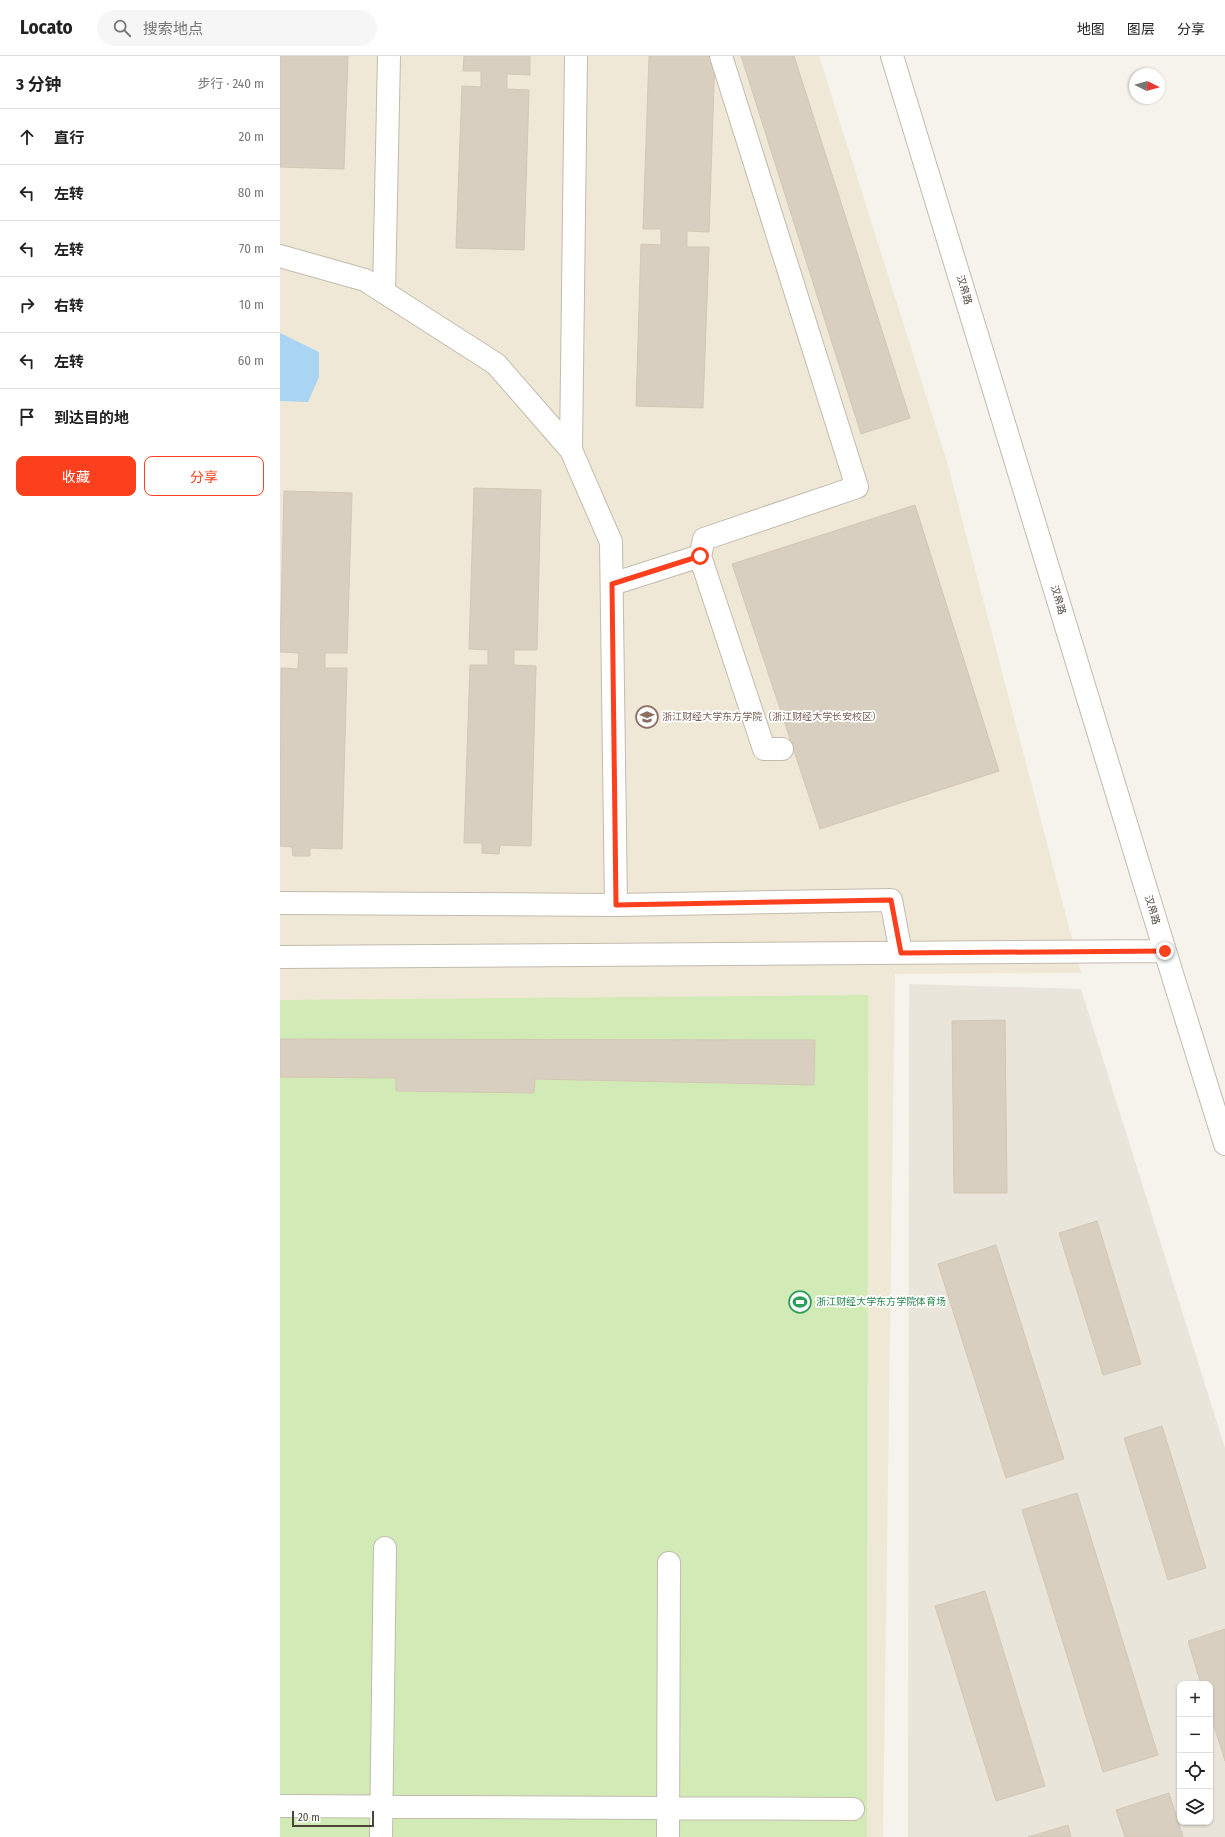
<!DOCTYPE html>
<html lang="zh">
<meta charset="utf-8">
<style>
:root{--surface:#fff;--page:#f6f6f6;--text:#222;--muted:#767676;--line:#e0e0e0;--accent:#fc3f1d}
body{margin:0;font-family:"Fira Sans Condensed","Noto Sans SC",sans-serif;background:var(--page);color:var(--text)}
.controls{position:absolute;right:12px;bottom:12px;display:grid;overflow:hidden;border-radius:8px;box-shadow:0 1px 3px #0004}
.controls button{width:36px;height:36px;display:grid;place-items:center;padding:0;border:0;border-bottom:1px solid var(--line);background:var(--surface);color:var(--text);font:20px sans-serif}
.compass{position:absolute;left:849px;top:12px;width:36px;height:36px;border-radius:50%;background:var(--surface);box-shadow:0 1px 3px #0004;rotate:95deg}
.scale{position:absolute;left:12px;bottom:10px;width:82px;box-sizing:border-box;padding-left:4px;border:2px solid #4b4439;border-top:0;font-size:11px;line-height:14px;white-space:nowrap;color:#4b4439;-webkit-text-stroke:3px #fff;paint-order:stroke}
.stop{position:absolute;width:12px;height:12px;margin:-9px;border:3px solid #fc3f1d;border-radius:50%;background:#fff}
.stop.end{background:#fc3f1d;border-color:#fff;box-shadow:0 1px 4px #0008}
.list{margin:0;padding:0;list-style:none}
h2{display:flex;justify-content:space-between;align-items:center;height:52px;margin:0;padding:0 16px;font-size:17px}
h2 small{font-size:13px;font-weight:400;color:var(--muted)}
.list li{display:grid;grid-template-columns:26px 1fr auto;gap:12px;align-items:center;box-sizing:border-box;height:56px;padding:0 16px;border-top:1px solid var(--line)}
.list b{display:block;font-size:15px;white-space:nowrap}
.list em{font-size:13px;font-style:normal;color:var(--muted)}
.actions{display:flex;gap:8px;padding:12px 16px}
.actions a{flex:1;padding:9px 0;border:1px solid var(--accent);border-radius:8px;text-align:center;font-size:14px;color:var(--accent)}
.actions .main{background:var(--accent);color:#fff}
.icon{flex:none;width:22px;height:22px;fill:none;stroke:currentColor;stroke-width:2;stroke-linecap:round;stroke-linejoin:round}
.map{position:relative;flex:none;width:945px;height:1781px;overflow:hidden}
header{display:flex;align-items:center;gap:24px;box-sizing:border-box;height:56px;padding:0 20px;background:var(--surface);border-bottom:1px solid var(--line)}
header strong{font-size:19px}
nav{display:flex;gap:22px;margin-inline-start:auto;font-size:14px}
.search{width:280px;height:36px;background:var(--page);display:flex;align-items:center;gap:10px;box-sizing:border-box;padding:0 14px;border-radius:22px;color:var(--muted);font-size:15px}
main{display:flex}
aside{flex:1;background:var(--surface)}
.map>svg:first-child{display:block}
.residential{fill:#eae5da;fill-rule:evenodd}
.education{fill:#efe8d6}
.green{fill:#d2eab5}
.water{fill:#a9d4f2}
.building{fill:#d8cfc1;stroke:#d3c7b4}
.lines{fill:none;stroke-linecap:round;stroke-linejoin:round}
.minor-casing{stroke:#c2bbae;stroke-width:24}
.minor{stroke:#fff;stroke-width:22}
.route{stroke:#fc3f1d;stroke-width:5}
.labels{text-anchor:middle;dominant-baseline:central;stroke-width:3.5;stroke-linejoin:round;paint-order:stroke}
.street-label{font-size:10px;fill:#4b4439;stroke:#fff}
.education-label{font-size:10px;fill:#785e54;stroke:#fff;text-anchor:start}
.leisure-label{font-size:10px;fill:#27864d;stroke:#fff;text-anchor:start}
</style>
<header>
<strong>Locato</strong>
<div class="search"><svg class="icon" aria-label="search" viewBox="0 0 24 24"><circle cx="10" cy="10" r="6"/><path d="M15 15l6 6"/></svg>搜索地点</div>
<nav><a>地图</a><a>图层</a><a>分享</a></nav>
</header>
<main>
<aside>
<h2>3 分钟<small>步行 · 240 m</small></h2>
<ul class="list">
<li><svg class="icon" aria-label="ahead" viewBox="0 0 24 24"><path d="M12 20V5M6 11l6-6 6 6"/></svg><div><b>直行</b></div><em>20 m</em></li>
<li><svg class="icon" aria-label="left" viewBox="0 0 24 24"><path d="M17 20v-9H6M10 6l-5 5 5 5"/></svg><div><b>左转</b></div><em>80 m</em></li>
<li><svg class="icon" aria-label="left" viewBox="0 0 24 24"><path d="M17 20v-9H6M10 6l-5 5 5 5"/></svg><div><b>左转</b></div><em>70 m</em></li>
<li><svg class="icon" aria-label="right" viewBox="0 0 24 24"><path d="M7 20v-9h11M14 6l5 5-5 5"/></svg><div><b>右转</b></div><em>10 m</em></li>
<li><svg class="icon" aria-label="left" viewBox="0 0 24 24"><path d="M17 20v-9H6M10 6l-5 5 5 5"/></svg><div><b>左转</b></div><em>60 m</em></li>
<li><svg class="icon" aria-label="arrive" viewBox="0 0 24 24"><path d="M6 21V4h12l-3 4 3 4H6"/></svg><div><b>到达目的地</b></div></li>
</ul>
<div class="actions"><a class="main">收藏</a><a>分享</a></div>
</aside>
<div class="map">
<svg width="945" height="1781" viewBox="0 0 945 1781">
<rect width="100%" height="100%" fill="#f6f3ec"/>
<path class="residential" d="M629 928 801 933 945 1392V1781H628ZM900 1628H930V1766H900Z"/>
<path class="education" d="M0 0H539L667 406 801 917 615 918 603 1781H0Z"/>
<path class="green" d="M588 939 587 1781H0V944Z"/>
<path class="water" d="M0 277 39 296V321L28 346 0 345Z"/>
<path class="building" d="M0 0H68L64 113 0 111Z
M184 0H250V19L227 18V33L249 34 244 194 176 192 182 30 201 31V15H183Z
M369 0H435L429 176 407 175V191H429L423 352 356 350 361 188 381 189V173H363Z
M461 0H514L630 362 581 378Z
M194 432 261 434 257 594H234V609L256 610 251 790 220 789 219 798 202 797V787H184L190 609H208V594L189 593Z
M4 435 72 437 67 597H45V612H67L62 793 30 792V800H13L12 791 0 790 1 612 18 613 19 597 0 596Z
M635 449 719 715 540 773 452 508Z
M725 964 727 1137H674L672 965Z
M0 983 535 984 534 1029 255 1023 254 1037 116 1035V1022L0 1021Z
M817 1165 861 1308 823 1319 779 1177Z
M716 1189 784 1403 726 1422 658 1208Z
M882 1370 926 1512 888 1524 844 1382Z
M797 1437 878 1699 823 1716 742 1454Z
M705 1535 765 1730 716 1745 655 1550Z
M945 1573V1705L930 1657V1628H921L908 1585Z
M889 1737 903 1781H845L836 1754Z
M788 1769 791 1781H748Z"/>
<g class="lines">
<g class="minor-casing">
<path id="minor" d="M612 0 885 895 945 1088
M0 200 85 224 216 308 291 394 331 486 336 849 0 847
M104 236 109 0
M291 394 296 0
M420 500 424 483 577 431 441 0
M332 528 420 500 484 693H502
M336 849 611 844 621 897
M0 901 885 895
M0 1750 573 1753
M101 1781 105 1492
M388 1781 389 1507"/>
</g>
<use href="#minor" class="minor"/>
</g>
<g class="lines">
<path class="route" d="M420 500 332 528 336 849 611 844 621 897 885 895"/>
</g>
<defs>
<g id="university-ring" transform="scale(1.15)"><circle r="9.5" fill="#fff" stroke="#8d6e63" stroke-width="1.5"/><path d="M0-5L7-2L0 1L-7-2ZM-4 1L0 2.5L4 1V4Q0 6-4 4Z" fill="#8d6e63"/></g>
<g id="stadium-ring" transform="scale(1.15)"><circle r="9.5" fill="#fff" stroke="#2e9e5b" stroke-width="1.5"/><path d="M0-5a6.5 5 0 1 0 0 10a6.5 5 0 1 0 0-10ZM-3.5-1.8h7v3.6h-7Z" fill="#2e9e5b"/></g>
</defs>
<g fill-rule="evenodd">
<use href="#university-ring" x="367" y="661"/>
<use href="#stadium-ring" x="520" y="1246"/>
</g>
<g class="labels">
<g class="street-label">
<text transform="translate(684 234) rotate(73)">汉帛路</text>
<text transform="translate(778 544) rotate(73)">汉帛路</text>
<text transform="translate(872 854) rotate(73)">汉帛路</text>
</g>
<g class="education-label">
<text x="382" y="661">浙江财经大学东方学院（浙江财经大学长安校区）</text>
</g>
<g class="leisure-label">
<text x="536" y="1246">浙江财经大学东方学院体育场</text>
</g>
</g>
</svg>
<div class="controls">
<button>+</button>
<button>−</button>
<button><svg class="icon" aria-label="locate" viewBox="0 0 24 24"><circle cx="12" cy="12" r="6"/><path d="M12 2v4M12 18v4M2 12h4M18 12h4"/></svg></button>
<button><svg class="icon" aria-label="layers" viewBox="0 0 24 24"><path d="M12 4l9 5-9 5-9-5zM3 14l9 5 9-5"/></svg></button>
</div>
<svg class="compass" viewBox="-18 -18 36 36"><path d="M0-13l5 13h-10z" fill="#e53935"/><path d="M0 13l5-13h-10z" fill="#767676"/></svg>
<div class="scale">20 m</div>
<div class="stop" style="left:420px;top:500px"></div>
<div class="stop end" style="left:885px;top:895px"></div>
</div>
</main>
